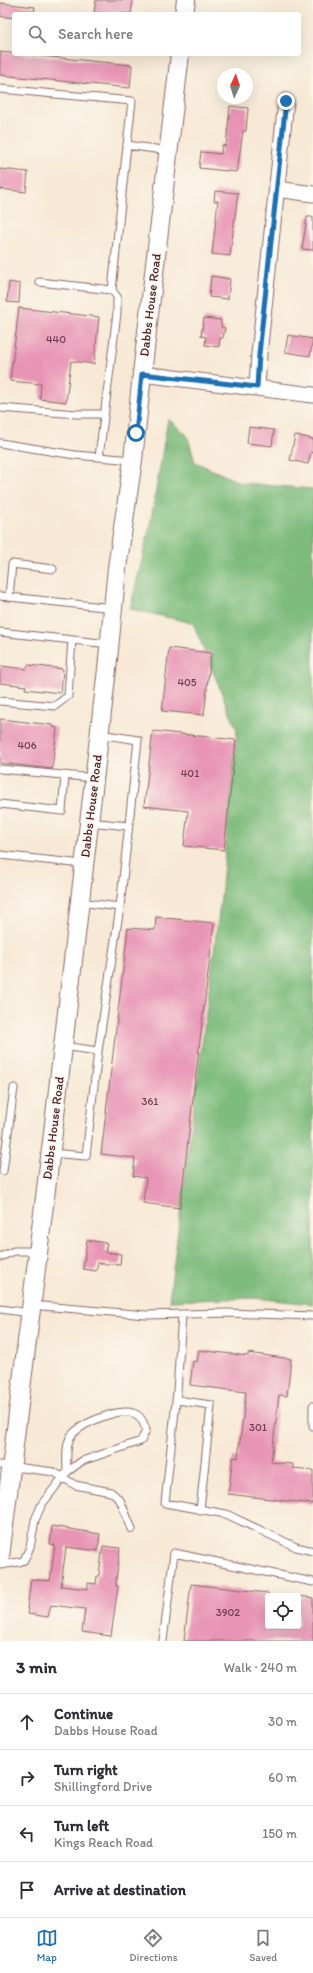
<!DOCTYPE html>
<meta charset="utf-8">
<style>
:root{--surface:#fff;--page:#f2f2f3;--text:#2b2b33;--muted:#7c7c81;--line:#e1e1e2;--accent:#1f6fb2}
body{margin:0;font-family:Itim,sans-serif;background:var(--page);color:var(--text)}
.controls{position:absolute;right:12px;bottom:12px;display:grid;overflow:hidden;border-radius:4px;box-shadow:0 4px 16px #0002}
.controls button{width:36px;height:36px;display:grid;place-items:center;padding:0;border:0;border-bottom:1px solid var(--line);background:var(--surface);color:var(--text);font:20px sans-serif}
.compass{position:absolute;left:217px;top:68px;width:36px;height:36px;border-radius:50%;background:var(--surface);box-shadow:0 4px 16px #0002;rotate:4deg}
.stop{position:absolute;width:12px;height:12px;margin:-9px;border:3px solid #1f6fb2;border-radius:50%;background:#fff}
.stop.end{background:#1f6fb2;border-color:#fff;box-shadow:0 1px 4px #0008}
.list{margin:0;padding:0;list-style:none}
h2{display:flex;justify-content:space-between;align-items:center;height:52px;margin:0;padding:0 16px;font-size:17px}
h2 small{font-size:13px;font-weight:400;color:var(--muted)}
.list li{display:grid;grid-template-columns:26px 1fr auto;gap:12px;align-items:center;box-sizing:border-box;height:56px;padding:0 16px;border-top:1px solid var(--line)}
.list b{display:block;font-size:15px;white-space:nowrap}
.list p{margin:0;font-size:13px;white-space:nowrap;color:var(--muted)}
.list em{font-size:13px;font-style:normal;color:var(--muted)}
.icon{flex:none;width:22px;height:22px;fill:none;stroke:currentColor;stroke-width:2;stroke-linecap:round;stroke-linejoin:round}
.map{position:relative;flex:none;width:313px;height:1641px;overflow:hidden}
.search{position:absolute;background:var(--surface);box-shadow:0 4px 16px #0002;left:12px;right:12px;top:12px;height:44px;display:flex;align-items:center;gap:10px;box-sizing:border-box;padding:0 14px;border-radius:4px;color:var(--muted);font-size:15px}
.sheet{height:276px;background:var(--surface)}
nav{display:flex;justify-content:space-around;align-items:center;box-sizing:border-box;height:56px;border-top:1px solid var(--line);background:var(--surface);font-size:11px;color:var(--muted)}
nav a{display:grid;justify-items:center;gap:2px}
nav .on{color:var(--accent)}
.map>svg:first-child{display:block}
.forest{fill:#7ebc7d;stroke:#646e54}
.building{fill:#e895b5}
.lines{fill:none;stroke-linecap:round;stroke-linejoin:round}
.service-casing{stroke:#876666;stroke-width:9}
.minor-casing{stroke:#876666;stroke-width:17}
.tertiary-casing{stroke:#876666;stroke-width:20}
.service{stroke:#fff;stroke-width:7}
.minor{stroke:#fff;stroke-width:15}
.tertiary{stroke:#fff;stroke-width:18}
.route{stroke:#1f6fb2;stroke-width:5}
.labels{text-anchor:middle;dominant-baseline:central;stroke-width:3.5;stroke-linejoin:round;paint-order:stroke}
.number-label{font-size:11px;fill:#723c4e}
.street-label{font-size:13px;fill:#4a1f2b;stroke:#fbf7ec}
</style>
<div class="map">
<svg width="313" height="1641" viewBox="0 0 313 1641">
<rect width="100%" height="100%" fill="#fbf7ec"/>
<filter id="ink" filterUnits="userSpaceOnUse"><feTurbulence type="fractalNoise" baseFrequency=".025" numOctaves="2"/><feDisplacementMap in="SourceGraphic" scale="8" xChannelSelector="R" yChannelSelector="G"/><feConvolveMatrix kernelMatrix="1 2 1 2 8 2 1 2 1" color-interpolation-filters="sRGB"/></filter>
<filter id="wash" filterUnits="userSpaceOnUse"><feTurbulence type="fractalNoise" baseFrequency=".012" numOctaves="4" result="noise"/><feDisplacementMap in="SourceGraphic" scale="16" xChannelSelector="R" yChannelSelector="G"/><feGaussianBlur stdDeviation="0.9" result="paint"/><feColorMatrix in="noise" values="0 0 0 0 0 0 0 0 0 0 0 0 0 0 0 0 0 1.4 0 .05"/><feComposite in="paint" operator="in"/></filter>
<g filter="url(#wash)">
<rect width="100%" height="100%" fill="#f7e9d5"/>
<path class="forest" d="M168 419 187 435 195 462 241 483 313 489V1304L254 1298 169 1301 221 897 237 730 193 623 130 609 150 526Z"/>
<g id="blocks">
<path class="building" d="M96 0H133L131 14 94 13Z
M0 3 35 7 34 14H14V18L0 16Z
M0 52 132 65 130 88 0 75Z
M230 106 248 108 246 131H243L237 172 199 168 201 152 221 154 222 145 226 146Z
M0 169 28 172 26 192 0 189Z
M215 191 238 193 230 256 212 254 218 201H214Z
M307 217H313V250L302 249Z
M211 276 230 279 228 299 209 297Z
M9 282 20 284 19 303 7 302Z
M19 308 99 317 94 364 71 361 66 402 40 399 41 384 10 381Z
M204 318 221 320V327L225 328 223 338H220L219 347 205 345 206 337 201 336Z
M288 335 313 339 310 356 285 352Z
M249 427 274 430 272 446 247 443Z
M295 435 313 439V453L311 452 308 464 290 460Z
M169 648 211 653 204 715 162 711Z
M28 665 63 669 61 693 25 689 26 686 0 683V666L27 669Z
M0 719 53 725V727L57 728 52 769 0 763Z
M153 731 236 740 224 850 184 846 188 811 144 806Z
M156 917 214 923 180 1208 143 1203 146 1178 133 1176 135 1158 101 1154 128 928 155 930Z
M87 1240 107 1243 105 1252 121 1254 120 1265 98 1263 96 1271 83 1269Z
M199 1350 248 1356V1353L291 1359 287 1396 279 1395 271 1462 293 1464V1468L313 1470V1504L228 1494 233 1457 238 1458 246 1392 190 1385 193 1361 197 1362Z
M52 1526 100 1534 98 1551 66 1547 61 1586 88 1589V1583L96 1584 97 1576 99 1575 103 1546 120 1548 116 1580V1586H118L111 1636 82 1632 85 1609 51 1605 48 1617 28 1614 29 1609H27L31 1579 50 1581 55 1545 50 1544Z
M191 1584 268 1593V1626H298V1596L313 1598V1641H184Z"/>
</g>
</g>
<g filter="url(#ink)">
<use href="#blocks" fill-opacity="0" stroke="#876666" stroke-width="1"/>
<g class="lines">
<g class="service-casing">
<path id="service" d="M0 89 132 101 127 145 169 151
M39 282 112 290 127 145
M0 408 77 414H104
M0 443 75 455 133 460
M99 457 117 313V297L112 290
M0 596 113 608
M9 597 12 564 53 569
M0 632 109 644
M0 701 55 706 68 696 72 640
M100 734 138 740 120 907
M0 769 94 778
M0 804 62 811 65 776
M89 822 128 826
M0 855 83 864
M63 1046 98 1051
M50 1153 86 1156 98 1051 120 907 79 902
M3 1171 14 1088
M0 1257 14 1251H37
M31 1305 146 1315 227 1313 313 1316
M0 1309 30 1313
M182 1314 177 1392 165 1503 226 1514 296 1547 313 1551
M177 1400 211 1405 200 1510
M313 1406V1426
M0 1465 54 1472 75 1485 111 1492 120 1500 132 1529
M0 1565 19 1562 24 1560 30 1547 35 1520 42 1504 67 1472 82 1461 141 1441 146 1430C144 1423 141 1415 133 1413 118 1408 81 1423 71 1436 65 1445 67 1462 67 1472
M163 1641 174 1553 313 1582"/>
</g>
<g class="minor-casing">
<path id="minor" d="M277 189 313 194
M142 374 313 395
M257 387 259 354 286 101"/>
</g>
<g class="tertiary-casing">
<path id="tertiary" d="M184 14 186 0
M0 1557 52 1141 107 669 117 568 133 460 142 374 180 54"/>
</g>
<use href="#service" class="service"/>
<use href="#minor" class="minor"/>
<use href="#tertiary" class="tertiary"/>
</g>
</g>
<g class="lines" filter="url(#ink)">
<path class="route" d="M136 433 142 374 257 387 259 354 286 101"/>
</g>
<g class="labels">
<g class="number-label">
<text x="56" y="339">440</text>
<text x="187" y="682">405</text>
<text x="27" y="745">406</text>
<text x="190" y="773">401</text>
<text x="150" y="1101">361</text>
<text x="258" y="1427">301</text>
<text x="228" y="1612">3902</text>
</g>
<g class="street-label">
<text transform="translate(150 305) rotate(-83)">Dabbs House Road</text>
<text transform="translate(91 806) rotate(-83)">Dabbs House Road</text>
<text transform="translate(53 1128) rotate(-83)">Dabbs House Road</text>
</g>
</g>
</svg>
<div class="controls">
<button><svg class="icon" aria-label="locate" viewBox="0 0 24 24"><circle cx="12" cy="12" r="6"/><path d="M12 2v4M12 18v4M2 12h4M18 12h4"/></svg></button>
</div>
<svg class="compass" viewBox="-18 -18 36 36"><path d="M0-13l5 13h-10z" fill="#e53935"/><path d="M0 13l5-13h-10z" fill="#7c7c81"/></svg>
<div class="stop" style="left:136px;top:433px"></div>
<div class="stop end" style="left:286px;top:101px"></div>
<div class="search"><svg class="icon" aria-label="search" viewBox="0 0 24 24"><circle cx="10" cy="10" r="6"/><path d="M15 15l6 6"/></svg>Search here</div>
</div>
<section class="sheet">
<h2>3 min<small>Walk · 240 m</small></h2>
<ul class="list">
<li><svg class="icon" aria-label="ahead" viewBox="0 0 24 24"><path d="M12 20V5M6 11l6-6 6 6"/></svg><div><b>Continue</b><p>Dabbs House Road</p></div><em>30 m</em></li>
<li><svg class="icon" aria-label="right" viewBox="0 0 24 24"><path d="M7 20v-9h11M14 6l5 5-5 5"/></svg><div><b>Turn right</b><p>Shillingford Drive</p></div><em>60 m</em></li>
<li><svg class="icon" aria-label="left" viewBox="0 0 24 24"><path d="M17 20v-9H6M10 6l-5 5 5 5"/></svg><div><b>Turn left</b><p>Kings Reach Road</p></div><em>150 m</em></li>
<li><svg class="icon" aria-label="arrive" viewBox="0 0 24 24"><path d="M6 21V4h12l-3 4 3 4H6"/></svg><div><b>Arrive at destination</b></div></li>
</ul>
</section>
<nav>
<a class="on"><svg class="icon" aria-label="map" viewBox="0 0 24 24"><path d="M3 6l6-2 6 2 6-2v14l-6 2-6-2-6 2zM9 4v14M15 6v14"/></svg>Map</a>
<a><svg class="icon" aria-label="directions" viewBox="0 0 24 24"><path d="M12 3l9 9-9 9-9-9zM9 14v-3h6M13 9l2 2-2 2"/></svg>Directions</a>
<a><svg class="icon" aria-label="saved" viewBox="0 0 24 24"><path d="M7 4h10v16l-5-4-5 4z"/></svg>Saved</a>
</nav>
